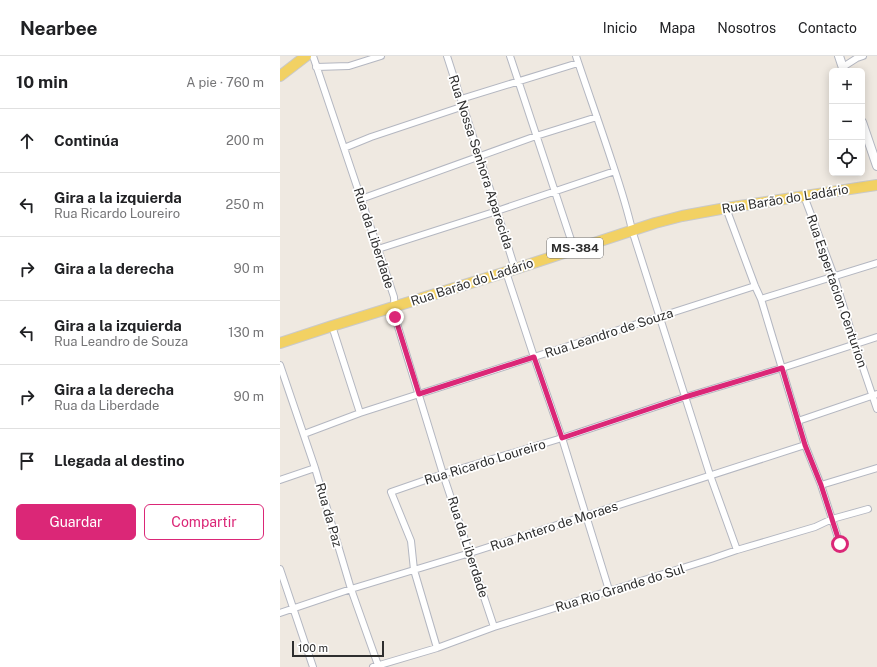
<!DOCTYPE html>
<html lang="es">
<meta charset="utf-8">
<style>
:root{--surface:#fff;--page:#f2f2f2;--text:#202124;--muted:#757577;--line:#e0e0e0;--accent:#db2777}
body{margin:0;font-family:"Public Sans",sans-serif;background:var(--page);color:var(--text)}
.controls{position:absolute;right:12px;top:12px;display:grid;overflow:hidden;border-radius:6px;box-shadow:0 2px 10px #0003}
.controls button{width:36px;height:36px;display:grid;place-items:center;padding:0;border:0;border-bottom:1px solid var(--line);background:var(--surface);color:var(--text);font:20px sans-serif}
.scale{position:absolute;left:12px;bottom:10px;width:92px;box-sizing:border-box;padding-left:4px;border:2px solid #2e2e2e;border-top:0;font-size:11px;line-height:14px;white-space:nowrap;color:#2e2e2e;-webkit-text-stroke:3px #fff;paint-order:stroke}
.stop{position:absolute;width:12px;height:12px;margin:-9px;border:3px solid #db2777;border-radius:50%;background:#fff}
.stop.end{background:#db2777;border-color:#fff;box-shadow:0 1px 4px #0008}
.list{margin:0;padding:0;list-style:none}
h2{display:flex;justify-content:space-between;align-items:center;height:52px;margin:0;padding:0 16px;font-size:17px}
h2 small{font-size:13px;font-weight:400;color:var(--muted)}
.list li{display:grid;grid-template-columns:26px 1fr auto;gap:12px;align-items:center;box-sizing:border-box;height:64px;padding:0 16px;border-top:1px solid var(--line)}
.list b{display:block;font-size:15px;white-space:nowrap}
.list p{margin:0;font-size:13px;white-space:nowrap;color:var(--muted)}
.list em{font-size:13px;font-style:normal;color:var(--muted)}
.actions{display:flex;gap:8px;padding:12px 16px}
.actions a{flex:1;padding:9px 0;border:1px solid var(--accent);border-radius:6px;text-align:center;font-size:14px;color:var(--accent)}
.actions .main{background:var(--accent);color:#fff}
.icon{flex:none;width:22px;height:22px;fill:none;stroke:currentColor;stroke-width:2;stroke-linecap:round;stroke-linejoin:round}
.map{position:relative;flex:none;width:597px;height:611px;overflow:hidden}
header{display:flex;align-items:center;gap:24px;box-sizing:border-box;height:56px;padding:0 20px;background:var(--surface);border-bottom:1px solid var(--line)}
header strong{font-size:19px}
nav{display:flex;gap:22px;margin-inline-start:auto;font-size:14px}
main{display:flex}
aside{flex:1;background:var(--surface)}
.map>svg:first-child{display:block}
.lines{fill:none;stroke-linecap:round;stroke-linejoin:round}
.minor-casing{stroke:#b4b7c1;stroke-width:8}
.tertiary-casing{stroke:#b4b7c1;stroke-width:10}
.primary-casing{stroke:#c9c9c9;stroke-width:12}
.minor{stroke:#fff;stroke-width:6}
.tertiary{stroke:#fff;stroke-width:8}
.primary{stroke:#f2d163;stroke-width:10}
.route{stroke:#db2777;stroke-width:5}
.labels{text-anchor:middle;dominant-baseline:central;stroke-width:3.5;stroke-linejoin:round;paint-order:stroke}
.shield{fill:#fff;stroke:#6d6d6d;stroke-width:1}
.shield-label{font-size:12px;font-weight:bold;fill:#2e2e2e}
.street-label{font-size:13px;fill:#2e2e2e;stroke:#fff}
</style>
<header>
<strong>Nearbee</strong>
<nav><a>Inicio</a><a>Mapa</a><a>Nosotros</a><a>Contacto</a></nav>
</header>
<main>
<aside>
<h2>10 min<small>A pie · 760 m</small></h2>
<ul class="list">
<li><svg class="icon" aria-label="ahead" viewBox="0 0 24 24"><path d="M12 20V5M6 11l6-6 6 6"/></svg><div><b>Continúa</b></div><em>200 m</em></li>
<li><svg class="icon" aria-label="left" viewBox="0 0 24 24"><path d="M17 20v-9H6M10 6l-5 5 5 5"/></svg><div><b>Gira a la izquierda</b><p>Rua Ricardo Loureiro</p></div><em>250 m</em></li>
<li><svg class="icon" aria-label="right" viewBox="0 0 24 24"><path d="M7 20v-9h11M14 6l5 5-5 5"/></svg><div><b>Gira a la derecha</b></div><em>90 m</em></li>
<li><svg class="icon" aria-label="left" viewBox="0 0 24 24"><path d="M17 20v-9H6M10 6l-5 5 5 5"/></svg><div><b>Gira a la izquierda</b><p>Rua Leandro de Souza</p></div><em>130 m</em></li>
<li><svg class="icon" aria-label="right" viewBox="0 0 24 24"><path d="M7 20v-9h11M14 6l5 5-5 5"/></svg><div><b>Gira a la derecha</b><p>Rua da Liberdade</p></div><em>90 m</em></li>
<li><svg class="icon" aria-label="arrive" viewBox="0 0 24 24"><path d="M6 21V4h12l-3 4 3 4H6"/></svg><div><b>Llegada al destino</b></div></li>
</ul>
<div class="actions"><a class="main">Guardar</a><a>Compartir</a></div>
</aside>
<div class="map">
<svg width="597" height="611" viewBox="0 0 597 611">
<rect width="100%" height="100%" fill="#efe9e1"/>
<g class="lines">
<g class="minor-casing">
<path id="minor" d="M33 0 98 193 114 241 115 261 163 418 214 571
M167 0 217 155 235 213
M230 0 294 193
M296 0C308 36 321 72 333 109 340 130 347 152 352 174L430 419 457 494
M36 11 69 10 101 0
M563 11 577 2 583 0
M181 43 298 7
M64 92 91 81 184 50
M524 140 554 220 575 288 597 353
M81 143 256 80 317 61
M446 152 475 230 481 243 525 389 541 429 560 488
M98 193 217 155 335 115
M226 216 254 301 282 382 329 534
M481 243 597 207
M52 270 80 357
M0 309 35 412 71 533 98 609
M518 365 597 338
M24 378 80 357 475 230
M0 424 35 412
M541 429 597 412
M0 513 33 611
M0 557 71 533 190 497 525 389
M157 592 134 514 131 485 111 436 163 418 282 382 405 341 502 312 597 281
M93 611 157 592 214 571 431 503 457 494 535 471 552 463 588 453"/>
</g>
<g class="tertiary-casing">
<path id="tertiary" d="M559 0 564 15
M582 66 597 110"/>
</g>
<g class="primary-casing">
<path id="primary" d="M0 20 26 0
M0 287 52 270 226 216 375 167 402 160 446 152 597 129"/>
</g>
<use href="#minor" class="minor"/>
<use href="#tertiary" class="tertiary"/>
<use href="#primary" class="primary"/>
</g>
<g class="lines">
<path class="route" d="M115 261 139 338 254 301 282 382 405 341 502 312 525 389 541 429 560 488"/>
</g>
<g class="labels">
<rect class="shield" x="267" y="182" width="56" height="20" rx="3"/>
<g class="shield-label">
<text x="295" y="192">MS-384</text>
</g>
<g class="street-label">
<text transform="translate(201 106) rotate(72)">Rua Nossa Senhora Aparecida</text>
<text transform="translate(505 143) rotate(-9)">Rua Barão do Ladário</text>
<text transform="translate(94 182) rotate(72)">Rua da Liberdade</text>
<text transform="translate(192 226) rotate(-18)">Rua Barão do Ladário</text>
<text transform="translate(557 235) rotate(71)">Rua Espertacion Centurion</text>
<text transform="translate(329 277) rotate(-18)">Rua Leandro de Souza</text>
<text transform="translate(205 406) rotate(-17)">Rua Ricardo Loureiro</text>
<text transform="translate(49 459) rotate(74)">Rua da Paz</text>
<text transform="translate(274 470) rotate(-18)">Rua Antero de Moraes</text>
<text transform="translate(188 491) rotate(72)">Rua da Liberdade</text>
<text transform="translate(340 532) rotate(-17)">Rua Rio Grande do Sul</text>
</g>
</g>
</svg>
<div class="controls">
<button>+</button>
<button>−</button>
<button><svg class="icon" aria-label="locate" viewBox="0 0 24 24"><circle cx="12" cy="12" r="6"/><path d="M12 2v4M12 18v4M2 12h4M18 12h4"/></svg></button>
</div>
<div class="scale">100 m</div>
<div class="stop" style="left:560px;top:488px"></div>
<div class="stop end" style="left:115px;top:261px"></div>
</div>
</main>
